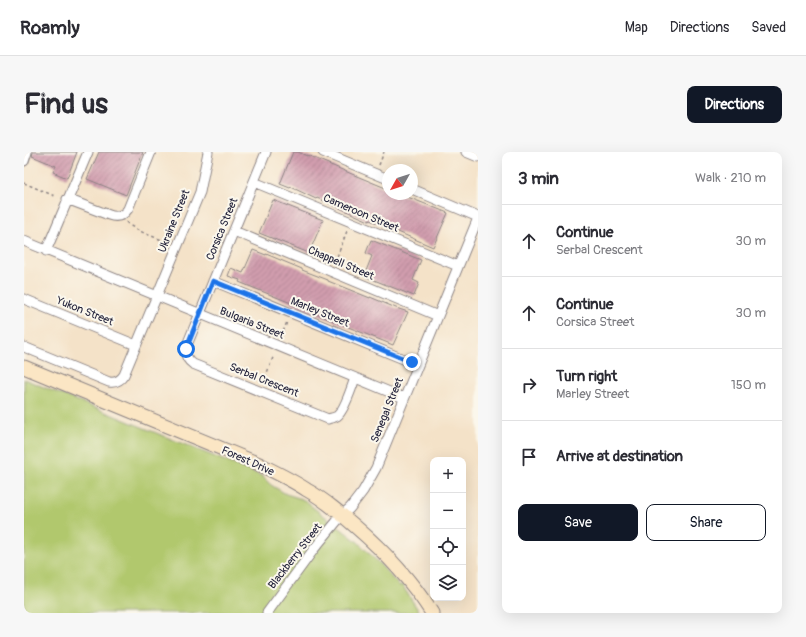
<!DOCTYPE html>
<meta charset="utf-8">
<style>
:root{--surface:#fff;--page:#f7f7f7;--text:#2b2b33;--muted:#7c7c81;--line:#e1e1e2;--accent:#111827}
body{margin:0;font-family:Pangolin,sans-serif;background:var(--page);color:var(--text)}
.controls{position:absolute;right:12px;bottom:12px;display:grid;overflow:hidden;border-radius:8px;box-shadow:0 4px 16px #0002}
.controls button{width:36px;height:36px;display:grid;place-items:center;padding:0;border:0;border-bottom:1px solid var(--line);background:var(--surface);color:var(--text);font:20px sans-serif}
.compass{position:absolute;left:358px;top:12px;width:36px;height:36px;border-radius:50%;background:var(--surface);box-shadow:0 4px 16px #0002;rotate:231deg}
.stop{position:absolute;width:12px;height:12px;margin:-9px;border:3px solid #1a73e8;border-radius:50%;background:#fff}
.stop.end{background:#1a73e8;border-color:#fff;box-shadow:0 1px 4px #0008}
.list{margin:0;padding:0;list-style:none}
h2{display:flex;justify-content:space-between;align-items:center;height:52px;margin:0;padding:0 16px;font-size:17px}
h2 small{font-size:13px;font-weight:400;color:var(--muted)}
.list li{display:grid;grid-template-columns:26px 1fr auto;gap:12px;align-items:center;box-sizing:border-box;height:72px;padding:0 16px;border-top:1px solid var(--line)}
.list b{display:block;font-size:15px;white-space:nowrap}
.list p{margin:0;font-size:13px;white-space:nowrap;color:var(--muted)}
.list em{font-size:13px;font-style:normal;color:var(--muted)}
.actions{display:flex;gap:8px;padding:12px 16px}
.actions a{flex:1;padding:9px 0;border:1px solid var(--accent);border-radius:8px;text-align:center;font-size:14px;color:var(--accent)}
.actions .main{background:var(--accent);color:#fff}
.icon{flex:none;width:22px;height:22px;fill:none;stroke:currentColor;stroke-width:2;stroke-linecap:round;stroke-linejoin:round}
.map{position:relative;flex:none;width:454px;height:461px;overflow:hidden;border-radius:8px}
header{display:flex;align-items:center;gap:24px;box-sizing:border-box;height:56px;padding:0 20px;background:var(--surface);border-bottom:1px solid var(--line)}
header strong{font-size:19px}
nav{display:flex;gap:22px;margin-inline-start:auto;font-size:14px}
.intro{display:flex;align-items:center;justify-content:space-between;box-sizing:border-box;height:96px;padding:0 24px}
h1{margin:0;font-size:28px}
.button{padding:10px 18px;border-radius:8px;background:var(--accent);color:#fff;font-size:14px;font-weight:700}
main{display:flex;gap:24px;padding:0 24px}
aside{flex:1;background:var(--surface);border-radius:8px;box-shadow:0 4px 16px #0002}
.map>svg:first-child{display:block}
.green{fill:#b1c86d;stroke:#6a7554}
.building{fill:url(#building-hatch)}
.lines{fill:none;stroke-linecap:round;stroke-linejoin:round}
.street-casing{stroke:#8b8282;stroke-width:11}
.secondary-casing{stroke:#8b8282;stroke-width:15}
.path{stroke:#8b8282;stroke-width:1.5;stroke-dasharray:3 3;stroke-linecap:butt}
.street{stroke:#fff;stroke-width:9}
.secondary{stroke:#fbe6c4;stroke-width:13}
.route{stroke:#1a73e8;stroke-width:5}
.labels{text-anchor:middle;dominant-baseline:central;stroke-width:4;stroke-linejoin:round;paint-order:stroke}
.street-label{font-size:11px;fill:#22223b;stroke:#fbf7ec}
</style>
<header>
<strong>Roamly</strong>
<nav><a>Map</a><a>Directions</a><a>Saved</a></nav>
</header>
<div class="intro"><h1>Find us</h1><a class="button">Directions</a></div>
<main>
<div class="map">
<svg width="454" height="461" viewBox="0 0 454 461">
<defs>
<pattern id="building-hatch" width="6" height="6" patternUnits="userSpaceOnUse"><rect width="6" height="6" fill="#d19dae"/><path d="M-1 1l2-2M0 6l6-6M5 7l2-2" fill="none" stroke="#a9808f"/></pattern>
</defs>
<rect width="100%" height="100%" fill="#fbf7ec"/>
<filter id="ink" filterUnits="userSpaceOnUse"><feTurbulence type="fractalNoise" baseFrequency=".025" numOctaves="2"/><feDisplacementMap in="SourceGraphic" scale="8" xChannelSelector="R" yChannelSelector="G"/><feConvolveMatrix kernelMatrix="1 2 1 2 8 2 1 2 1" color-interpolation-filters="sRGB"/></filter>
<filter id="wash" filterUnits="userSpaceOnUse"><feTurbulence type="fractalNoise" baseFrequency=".012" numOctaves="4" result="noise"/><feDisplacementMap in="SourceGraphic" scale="16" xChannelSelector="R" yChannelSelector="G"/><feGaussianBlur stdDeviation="0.9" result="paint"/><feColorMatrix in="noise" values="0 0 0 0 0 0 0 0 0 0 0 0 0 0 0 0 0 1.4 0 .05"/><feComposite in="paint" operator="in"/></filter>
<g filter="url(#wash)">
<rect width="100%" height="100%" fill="#f4e2c8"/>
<path class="green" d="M0 227 238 324 247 333 262 342 278 347 334 390 355 411 376 435 378 433 396 461H0Z"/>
<g id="blocks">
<path class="building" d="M9 0H53L43 26 29 20 32 14 8 4Z
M75 0H119L102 43 63 27Z
M269 0H274L283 4V3L335 25 364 37V42H376L424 61 409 95 346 68 345 69 293 46 292 47 267 35 266 36 256 32Z
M249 48 299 68 285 101 235 81Z
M347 88 397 108 389 128 395 131 390 144 340 124 348 104 342 101Z
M229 98 242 103V102L278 117V118L304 128V129L346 146V145L372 156 384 160 369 193 267 152V151L215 130 216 128 204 124 207 116 219 121Z"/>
</g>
</g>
<g filter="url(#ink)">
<use href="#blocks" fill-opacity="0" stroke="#8b8282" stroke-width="1"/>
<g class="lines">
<g class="street-casing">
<path id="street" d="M242 0 163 193C160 201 162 207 169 212L304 267C307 266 310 266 313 264 320 259 328 235 331 226
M299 0 364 27
M442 0 454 5
M0 9 3 0
M230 30 434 114
M388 37 454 65
M43 47 85 63C93 66 99 64 104 57L127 0
M210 79 414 164
M0 89 380 246
M22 99 64 0
M189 129 394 213
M0 147 112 193
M0 195 85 230C91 231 96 229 100 223L176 40 184 0
M243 461 290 397 318 363 326 356 339 339 352 316 454 66"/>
</g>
<g class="secondary-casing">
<path id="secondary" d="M0 215 235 312C251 320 268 328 283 338 301 348 316 361 332 375 361 400 387 428 408 461"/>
</g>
<path class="path" d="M355 13 360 0
M0 31 33 45
M102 70C112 80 132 85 145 91
M311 110 323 79
M257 185 263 170
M239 231 250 203"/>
<use href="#street" class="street"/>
<use href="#secondary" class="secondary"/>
</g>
</g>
<g class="lines" filter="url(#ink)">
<path class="route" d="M162 197 189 129 388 210"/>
</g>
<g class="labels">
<g class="street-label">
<text transform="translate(337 61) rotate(23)">Cameroon Street</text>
<text transform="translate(150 69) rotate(-68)">Ukraine Street</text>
<text transform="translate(198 77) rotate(-68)">Corsica Street</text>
<text transform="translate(317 111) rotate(23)">Chappell Street</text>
<text transform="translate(61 159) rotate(22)">Yukon Street</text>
<text transform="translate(296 160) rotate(22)">Marley Street</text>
<text transform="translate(228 171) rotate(22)">Bulgaria Street</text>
<text transform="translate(240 228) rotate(22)">Serbal Crescent</text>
<text transform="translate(363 258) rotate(-68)">Senegal Street</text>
<text transform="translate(224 309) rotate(24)">Forest Drive</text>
<text transform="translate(271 404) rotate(-52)">Blackberry Street</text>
</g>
</g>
</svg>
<div class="controls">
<button>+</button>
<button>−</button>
<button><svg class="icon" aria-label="locate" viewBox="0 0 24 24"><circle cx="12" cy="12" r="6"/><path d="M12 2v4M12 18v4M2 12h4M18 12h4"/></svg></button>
<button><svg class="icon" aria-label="layers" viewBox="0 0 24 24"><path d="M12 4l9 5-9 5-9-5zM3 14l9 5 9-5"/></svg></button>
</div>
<svg class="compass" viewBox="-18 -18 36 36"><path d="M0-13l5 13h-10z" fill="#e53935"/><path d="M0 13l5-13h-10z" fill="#7c7c81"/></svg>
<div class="stop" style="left:162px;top:197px"></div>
<div class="stop end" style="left:388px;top:210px"></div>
</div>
<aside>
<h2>3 min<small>Walk · 210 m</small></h2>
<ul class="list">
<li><svg class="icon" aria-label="ahead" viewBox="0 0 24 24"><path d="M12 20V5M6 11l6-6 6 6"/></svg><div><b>Continue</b><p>Serbal Crescent</p></div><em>30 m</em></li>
<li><svg class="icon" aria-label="ahead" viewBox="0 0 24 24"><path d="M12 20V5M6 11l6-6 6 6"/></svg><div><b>Continue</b><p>Corsica Street</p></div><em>30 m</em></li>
<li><svg class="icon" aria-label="right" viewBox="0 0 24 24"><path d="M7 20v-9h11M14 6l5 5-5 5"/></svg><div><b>Turn right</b><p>Marley Street</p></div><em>150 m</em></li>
<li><svg class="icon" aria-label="arrive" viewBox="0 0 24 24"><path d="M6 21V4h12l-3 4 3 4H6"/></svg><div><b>Arrive at destination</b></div></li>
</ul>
<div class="actions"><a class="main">Save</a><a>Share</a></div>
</aside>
</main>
